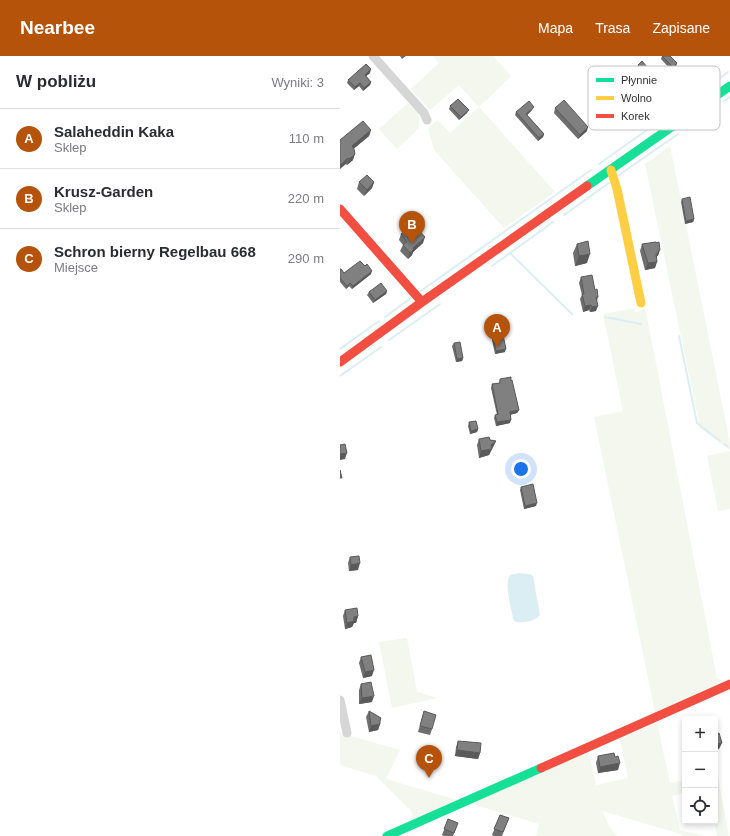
<!DOCTYPE html>
<html lang="pl">
<meta charset="utf-8">
<style>
:root{--surface:#fff;--page:#f2f2f3;--text:#2b2b33;--muted:#7c7c81;--line:#e1e1e2;--accent:#b45309}
body{margin:0;font-family:Helvetica,sans-serif;background:var(--page);color:var(--text)}
.controls{position:absolute;right:12px;bottom:12px;display:grid;overflow:hidden;border-radius:4px;box-shadow:0 2px 6px #0003}
.controls button{width:36px;height:36px;display:grid;place-items:center;padding:0;border:0;border-bottom:1px solid var(--line);background:var(--surface);color:var(--text);font:20px sans-serif}
.you{position:absolute;left:181px;top:413px;width:14px;height:14px;margin:-10px;border:3px solid #fff;border-radius:50%;background:#1a73e8;box-shadow:0 0 0 6px #1a73e833}
.badge{display:grid;place-items:center;width:26px;height:26px;border-radius:50%;background:var(--accent);color:#fff;font-size:13px;font-weight:700}
.pin{position:absolute;translate:-50% -33px;filter:drop-shadow(0 1px 2px #0008)}
.pin::after{content:'';position:absolute;top:21px;width:14px;height:12px;background:inherit;clip-path:polygon(0 0,100% 0,50% 100%)}
.list{margin:0;padding:0;list-style:none}
h2{display:flex;justify-content:space-between;align-items:center;height:52px;margin:0;padding:0 16px;font-size:17px}
h2 small{font-size:13px;font-weight:400;color:var(--muted)}
.list li{display:grid;grid-template-columns:26px 1fr auto;gap:12px;align-items:center;box-sizing:border-box;height:60px;padding:0 16px;border-top:1px solid var(--line)}
.list b{display:block;font-size:15px;white-space:nowrap}
.list p{margin:0;font-size:13px;white-space:nowrap;color:var(--muted)}
.list em{font-size:13px;font-style:normal;color:var(--muted)}
.icon{flex:none;width:22px;height:22px;fill:none;stroke:currentColor;stroke-width:2;stroke-linecap:round;stroke-linejoin:round}
.map{position:relative;flex:none;width:390px;height:780px;overflow:hidden}
header{display:flex;align-items:center;gap:24px;box-sizing:border-box;height:56px;padding:0 20px;background:var(--accent);color:#fff}
header strong{font-size:19px}
nav{display:flex;gap:22px;margin-inline-start:auto;font-size:14px}
main{display:flex}
aside{flex:1;background:var(--surface)}
.map>svg:first-child{display:block}
.green{fill:#f3f7ee}
.water{fill:#dbeef4}
.lines{fill:none;stroke-linecap:round;stroke-linejoin:round}
.stream{stroke:#dbeef4;stroke-width:2}
.street{stroke:#d6d6d6;stroke-width:9}
.fast{stroke:#16e098;stroke-width:9}
.slow{stroke:#ffcf43;stroke-width:9}
.jam{stroke:#f24e42;stroke-width:9}
.wall{fill:#6e6e6e}
.shaded-wall{fill:#5a5a5a}
.building{fill:#808080;stroke:#5a5a5a}
.key{fill:#fff;stroke:#c2c2c2;stroke-width:1}
.key-label{font-size:11px;fill:#323232}
</style>
<header>
<strong>Nearbee</strong>
<nav><a>Mapa</a><a>Trasa</a><a>Zapisane</a></nav>
</header>
<main>
<aside>
<h2>W pobliżu<small>Wyniki: 3</small></h2>
<ul class="list">
<li><span class="badge">A</span><div><b>Salaheddin Kaka</b><p>Sklep</p></div><em>110 m</em></li>
<li><span class="badge">B</span><div><b>Krusz-Garden</b><p>Sklep</p></div><em>220 m</em></li>
<li><span class="badge">C</span><div><b>Schron bierny Regelbau 668</b><p>Miejsce</p></div><em>290 m</em></li>
</ul>
</aside>
<div class="map">
<svg width="390" height="780" viewBox="0 0 390 780">
<rect width="100%" height="100%" fill="#fff"/>
<path class="green" d="M93 0H153L171 20 139 51 215 136 164 172 94 94 88 72 98 64 110 77 139 51 119 29 90 54 71 33 99 7Z
M68 47 79 59V72L57 93 39 73Z
M330 90 390 387V394L360 372 305 108Z
M305 251 377 622 384 626 315 656 254 361 283 355 263 258 295 252V256L300 255Z
M390 395V453L378 455 367 400Z
M67 582 77 636 97 642 52 652 39 586Z
M317 667 330 727 345 724V737L332 740 340 774 365 780H343L341 778 262 755 270 772 277 780H196L199 768 129 747 249 696 256 729 288 722 280 683Z
M0 677 60 694 46 723 117 744 73 764 72 756 36 720 0 709Z
M377 716 389 780H377L374 765H375V717Z"/>
<path class="water" d="M179 517 190 518 193 520 200 559C194 566 183 567 175 566L173 562C171 551 164 529 170 519Z"/>
<g class="lines">
<path class="stream" d="M371 29 388 16
M349 44 365 33
M384 45 390 41
M314 69 343 48
M348 71 374 52
M259 108 307 74
M279 119 338 78
M224 159 269 127
M170 197 232 258
M152 210 213 166
M81 235 251 114
M45 261 71 242
M265 261 301 268
M339 280 357 367 380 385
M49 284 100 248
M0 293 39 265
M0 320 41 291
M384 388 388 391"/>
<path class="street" d="M33 0 84 57 87 64
M0 644 7 677"/>
<path class="fast" d="M247 130 390 30
M47 780 201 712"/>
<path class="slow" d="M271 114 277 133 301 247"/>
<path class="jam" d="M0 153 82 246
M0 306 82 246 247 130
M201 712 390 628"/>
</g>
<path class="wall" d="M60 0H66L62 3Z
M322 0 337 7 336 10 331 14 321 3Z
M298 9 314 19 322 20 321 23 308 35 304 31 305 28 308 25 296 12Z
M30 17 26 20 31 26 30 29 23 35 19 30 14 34 7 27 8 24Z
M110 50 127 57 119 64 109 53Z
M215 52 247 75 238 83 214 57Z
M192 54 187 59 204 78 203 81 198 85 175 59 176 56Z
M31 74 29 80 14 92 13 104 7 109 6 108 0 84Z
M19 126H34L32 132 24 140 17 133Z
M342 143 354 163 353 166 345 168 341 146Z
M61 178 83 187 73 196 72 199 68 203 60 195 63 189 59 184Z
M237 188 247 207 235 210 233 197Z
M302 188 318 200H317V202L315 212 305 214 300 195Z
M0 213 4 217 31 218 12 233 9 230 6 233 0 226Z
M241 221 258 241 257 245 256 255 250 256 249 254 243 256 240 243 242 239 239 227Z
M47 235 46 238 33 247 27 239 29 236Z
M153 281 165 296 155 298 152 284Z
M114 287 123 302 122 305 116 306 112 290Z
M160 323 179 354 177 357 170 359V367L156 370 154 362 155 359H157L151 332 152 328 159 327Z
M129 366 138 373 137 376 130 378 128 370Z
M139 383 156 385 149 399 139 402 137 389Z
M181 431 196 450 184 453 180 434Z
M10 501 18 514 9 515 8 507Z
M5 554 18 560 16 567H14L12 571 5 573 3 560Z
M21 601 32 620 23 622 19 607Z
M21 628 32 646 19 648V634Z
M29 655 41 662 40 666V668L38 674 29 676 26 661Z
M84 655 92 673 90 679 78 676Z
M118 685 140 697 138 703 115 700 116 691Z
M258 700 275 701 278 714 258 717 256 707Z
M160 759 169 762 162 780H154L152 779Z
M108 763 118 767 113 780H104L102 779Z"/>
<path class="shaded-wall" d="M337 7 336 10 331 14 333 11Z
M31 13 30 17 24 22 25 19Z
M322 20 321 23 308 35 309 32Z
M31 26 30 29 23 35 24 32Z
M20 27 19 30 14 34 15 31Z
M194 51 192 54 185 61 186 58Z
M129 54 127 57 119 64 121 61Z
M248 71 247 75 238 83 240 79Z
M31 74 29 80 10 96 12 90Z
M204 78 203 81 198 85 199 82Z
M15 98 13 104 7 109 9 103Z
M8 102 6 108 0 113V109Z
M34 126 32 132 24 140 27 134Z
M354 163 353 166 345 168 346 165Z
M85 181 83 187 73 196 72 199 68 203 70 197 73 192Z
M320 194 318 200H317L316 204H314L318 195Z
M250 198 247 207 235 210 239 200Z
M317 206 315 212 305 214 308 207Z
M32 215 31 218 12 233 13 230Z
M10 227 9 230 6 233 7 230Z
M47 235 46 238 33 247 35 244Z
M251 249 249 254 243 256 245 250Z
M258 250 256 255 250 256 252 251Z
M166 293 165 296 155 298 156 295Z
M123 302 122 305 116 306 117 303Z
M179 354 177 357 169 359 170 356Z
M171 364 170 367 156 370 157 366Z
M138 373 137 376 130 378 131 375Z
M156 385 153 391 151 393H152L149 399 139 402 141 395Z
M7 397 5 403 0 404V398Z
M197 447 196 450 184 453 185 450Z
M20 507 18 514 9 515 11 509Z
M18 560 16 567H14L12 571 5 573 7 567 14 561Z
M34 614 32 620 23 622 25 616Z
M34 640 32 646 19 648 22 642Z
M41 662 39 669 40 668 38 674 29 676 31 670 40 664Z
M382 687 379 693 377 694 375 699V693L377 688Z
M117 694 140 697 138 703 115 700Z
M280 707 278 714 258 717 260 711Z"/>
<path class="building" d="M322 0H330L337 7 333 11Z
M302 5 314 19 318 16 322 20 309 32 305 28 310 23 298 9Z
M26 8 31 13 25 19 31 26 24 32 20 27 15 31 8 24Z
M118 43 129 54 121 61 110 50Z
M224 44 248 71 240 79 215 52Z
M189 45 194 51 186 58 204 78 199 82 176 56Z
M23 65 31 74 12 90 14 93 15 98 9 103 8 102 0 109V84Z
M27 119 34 126 27 134 19 126Z
M350 141 354 163 346 165 342 143Z
M71 169 74 173 76 171 85 181 73 192 74 193 70 197 63 189 67 186 61 178Z
M248 185 250 198 239 200 237 188Z
M316 186V187L319 186 320 194 318 195V198H316L317 206 308 207 302 188Z
M20 205 25 210 27 208 32 215 13 230 10 227 7 230 0 222V213H1L4 217Z
M252 219 255 234 257 233 258 241H256L258 250 252 251 251 249 245 250 242 238H244L241 221Z
M41 227 47 235 35 244 29 236Z
M163 279 166 293 156 295 153 281Z
M120 286 123 302 117 303 114 287Z
M171 321V325L172 324 179 354 170 356 171 364 157 366 155 359 158 358 152 328 160 327V323Z
M136 365 138 373 131 375 129 366Z
M149 381 150 384 156 385 151 389 152 393 141 395 139 383Z
M5 388 7 397 0 398V389Z
M0 414 2 422H0Z
M193 428 197 447 185 450 181 431Z
M19 500 20 507 11 509 10 501Z
M17 552 18 560 14 561V565L7 567 5 554Z
M31 599 34 614 25 616 21 601Z
M31 626 34 640 22 642 21 628Z
M29 655 41 662 40 664V668L31 670Z
M84 655 96 659 92 673 80 670Z
M379 677 382 687 377 688 378 692 375 693V678Z
M118 685 141 687 140 697 117 694Z
M274 697 275 701 278 700 280 707 260 711 258 700Z
M160 759 169 762 163 776 154 773Z
M108 763 118 767 114 777 104 773Z"/>
<rect x="248" y="10" width="132" height="64" rx="6" class="key"/>
<rect x="256" y="22" width="18" height="4" fill="#16e098"/>
<rect x="256" y="40" width="18" height="4" fill="#ffcf43"/>
<rect x="256" y="58" width="18" height="4" fill="#f24e42"/>
<g class="key-label">
<text x="281" y="28">Płynnie</text>
<text x="281" y="46">Wolno</text>
<text x="281" y="64">Korek</text>
</g>
</svg>
<div class="controls">
<button>+</button>
<button>−</button>
<button><svg class="icon" aria-label="locate" viewBox="0 0 24 24"><circle cx="12" cy="12" r="6"/><path d="M12 2v4M12 18v4M2 12h4M18 12h4"/></svg></button>
</div>
<div class="you"></div>
<div class="pin badge" style="left:157px;top:291px">A</div>
<div class="pin badge" style="left:72px;top:188px">B</div>
<div class="pin badge" style="left:89px;top:722px">C</div>
</div>
</main>
